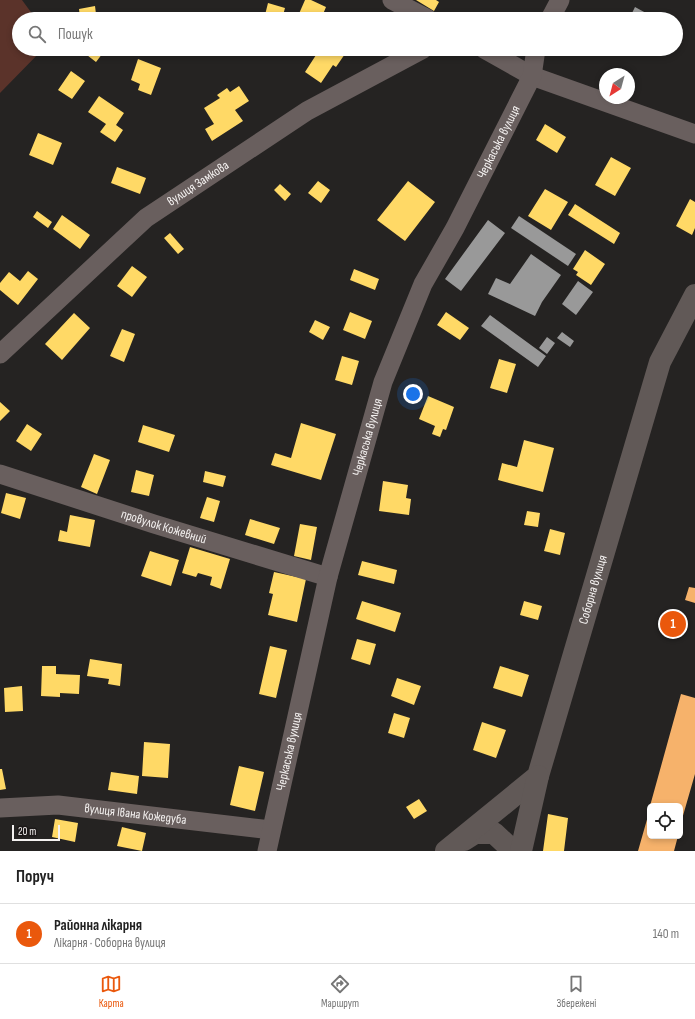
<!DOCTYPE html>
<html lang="uk">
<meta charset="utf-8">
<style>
:root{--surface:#fff;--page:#f6f6f6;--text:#222;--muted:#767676;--line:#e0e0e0;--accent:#ea580c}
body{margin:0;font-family:"Sofia Sans Condensed",sans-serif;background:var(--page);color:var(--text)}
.controls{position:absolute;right:12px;bottom:12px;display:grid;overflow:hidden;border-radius:6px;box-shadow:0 2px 6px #0003}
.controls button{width:36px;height:36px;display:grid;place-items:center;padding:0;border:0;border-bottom:1px solid var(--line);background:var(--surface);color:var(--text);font:20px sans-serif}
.compass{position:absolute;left:599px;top:68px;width:36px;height:36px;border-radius:50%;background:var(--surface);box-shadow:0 2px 6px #0003;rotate:216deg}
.scale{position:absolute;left:12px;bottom:10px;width:48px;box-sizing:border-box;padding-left:4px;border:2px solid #f4f1f0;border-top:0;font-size:11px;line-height:14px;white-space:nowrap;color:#f4f1f0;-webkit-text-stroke:3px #1c1818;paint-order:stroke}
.you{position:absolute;left:413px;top:394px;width:14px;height:14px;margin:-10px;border:3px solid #fff;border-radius:50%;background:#1a73e8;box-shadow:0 0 0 6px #1a73e833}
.badge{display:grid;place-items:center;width:26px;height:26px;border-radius:50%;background:var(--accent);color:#fff;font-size:13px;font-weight:700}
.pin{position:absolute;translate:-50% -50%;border:2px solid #fff;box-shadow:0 1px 4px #0006}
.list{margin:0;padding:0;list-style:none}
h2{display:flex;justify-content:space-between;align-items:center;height:52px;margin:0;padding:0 16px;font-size:17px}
h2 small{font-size:13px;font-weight:400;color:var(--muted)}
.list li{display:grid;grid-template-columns:26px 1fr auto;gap:12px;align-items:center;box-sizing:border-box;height:60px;padding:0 16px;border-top:1px solid var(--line)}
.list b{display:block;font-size:15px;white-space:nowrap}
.list p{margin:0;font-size:13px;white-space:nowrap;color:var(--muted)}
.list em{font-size:13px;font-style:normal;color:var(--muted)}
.icon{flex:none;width:22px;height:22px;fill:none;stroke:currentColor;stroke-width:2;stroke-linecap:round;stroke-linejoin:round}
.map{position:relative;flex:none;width:695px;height:851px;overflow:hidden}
.search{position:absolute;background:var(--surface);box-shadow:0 2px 6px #0003;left:12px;right:12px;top:12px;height:44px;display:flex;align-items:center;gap:10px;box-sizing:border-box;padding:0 14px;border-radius:22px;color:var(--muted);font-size:15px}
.sheet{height:112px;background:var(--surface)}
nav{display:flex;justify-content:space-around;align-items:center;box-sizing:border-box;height:56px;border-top:1px solid var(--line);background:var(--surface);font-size:11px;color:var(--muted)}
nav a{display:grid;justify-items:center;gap:2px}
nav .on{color:var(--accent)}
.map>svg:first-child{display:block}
.green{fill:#5b332a}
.homes{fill:#ffd966}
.health{fill:#f6b26b}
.industry{fill:#999}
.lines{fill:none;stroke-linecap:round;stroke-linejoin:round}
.street{stroke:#695f5e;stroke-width:19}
.secondary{stroke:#615957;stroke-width:22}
.labels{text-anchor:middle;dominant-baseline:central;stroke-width:4;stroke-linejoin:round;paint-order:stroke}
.street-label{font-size:13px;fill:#f4f1f0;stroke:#1c1818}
</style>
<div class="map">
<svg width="695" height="851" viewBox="0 0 695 851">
<rect width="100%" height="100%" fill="#252322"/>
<path class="green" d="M0 0H22L36 19H19V49H43L0 93Z"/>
<path class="homes" d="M305 0H311L326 7 321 19H304L298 16Z
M416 0H436L439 2 434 11Z
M268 3 285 8 282 19H264Z
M95 6 96 14 80 17 79 9Z
M85 49H106L96 62 83 52Z
M315 49H345L347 51 336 67 333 65 321 83 305 72 316 55 313 52Z
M138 59 161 68 151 95 138 90 140 84 131 80Z
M71 71 85 81 72 99 58 90Z
M239 86 249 101 235 110 243 121 212 141 205 129 214 124 204 108 220 98 217 95 227 88 230 92Z
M99 96 124 113 116 125 123 130 115 142 100 132 106 124 88 112Z
M545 124 566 137 557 153 536 140Z
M38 133 62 143 53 165 29 155Z
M611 157 631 168 615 196 595 185Z
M117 167 146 178 140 194 111 183Z
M318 181 330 190 321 203 308 193Z
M408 181 435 202 405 241 377 220Z
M280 184 291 194 285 201 274 190Z
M545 189 568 202 551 230 528 216Z
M690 199 695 202V228L692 235 676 226Z
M575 204 620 233 614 244 568 215Z
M37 211 52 222 48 228 33 217Z
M62 215 90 235 80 249 53 229Z
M170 233 184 249 178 254 164 238Z
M585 250 605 264 591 285 576 275 578 272 573 269Z
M132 266 147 277 132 297 117 286Z
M354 269 379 279 375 290 350 280Z
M28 271 38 279 18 305 0 290V283L9 272 20 281Z
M350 312 372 321 365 339 343 330Z
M446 312 469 328 460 340 437 325Z
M74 313 90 328 62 360 45 344Z
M315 320 330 327 323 340 309 332Z
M122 329 135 334 124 362 110 356Z
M342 356 359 361 352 385 335 380Z
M499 359 516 364 507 393 490 388Z
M428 396 454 407 446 430 443 429 440 437 432 434 435 426 419 419Z
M0 402 10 411 0 421Z
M301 423 336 434 321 480 271 465 275 453 291 458Z
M27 424 42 434 31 451 16 441Z
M143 425 175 435 169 452 138 442Z
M524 440 554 448 543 492 498 480 502 463 517 467Z
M94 454 110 460 97 494 81 487Z
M136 470 154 475 149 496 131 492Z
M205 471 226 476 223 487 203 482Z
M383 481 408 485 406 498 411 499 409 515 379 511Z
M6 493 26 498 20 519 1 513Z
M207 497 220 501 214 522 200 518Z
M527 511 540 513 538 527 524 525Z
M70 515 95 520 90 547 58 541 60 530 67 532Z
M250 519 280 528 274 544 245 535Z
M300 524 317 527 311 560 294 556Z
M550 529 565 533 560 555 544 551Z
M190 547 230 559 221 589 210 585 212 577 198 573 196 577 182 573Z
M150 551 179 560 171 586 141 576Z
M362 561 397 570 394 584 358 575Z
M274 572 306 579 297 622 268 615 273 594 269 593Z
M362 601 401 613 395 632 356 619Z
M524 601 542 606 538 620 520 615Z
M357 639 376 644 370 665 351 659Z
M270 646 287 650 276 698 259 694Z
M90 659 122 664 120 686 108 684 109 679 87 676Z
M42 666H56V674L80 675 79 694 60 693V697L41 696Z
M500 666 529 675 522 697 493 688Z
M397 678 421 686 414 705 391 696Z
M22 686 23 711 5 712 4 688Z
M394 713 410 718 404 738 388 733Z
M482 722 506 730 496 758 473 750Z
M144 742 170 744 168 778 142 776Z
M239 766 264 772 255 811 230 805Z
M0 769H2L6 789 0 790Z
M111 772 139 776 137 794 108 790Z
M419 799 427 811 414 819 406 807Z
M548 814 568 818 564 851H543Z
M55 819 78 823 75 842 52 837Z
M122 827 146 833 142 851 117 846Z"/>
<path class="health" d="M689 587 695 588V603L685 600Z
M681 694 695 698V774L680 826V806H650Z
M650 809V836H678L674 851H638Z"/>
<path class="industry" d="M635 7 657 19H629Z
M519 216 576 254 568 266 511 228Z
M488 220 505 233 461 291 445 279Z
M531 254 561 275 542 302 535 316 488 294 496 278 510 284Z
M578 281 593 292 576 315 562 304Z
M490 315 546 356 538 367 481 326Z
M562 332 574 341 570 347 557 338Z
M547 337 555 343 547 354 539 348Z"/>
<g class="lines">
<g class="street">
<path d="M392 0 428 19"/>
<path d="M550 19 560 0"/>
<path d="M484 49 532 76 695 134"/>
<path id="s1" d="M0 354 146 218 307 111 423 49"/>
<path id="s2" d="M0 474 154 524 328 577"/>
<path id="s3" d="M0 808 58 805 271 830"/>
<path id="s4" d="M267 851 328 577 383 382 423 284 455 228 532 76 536 49"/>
</g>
<g class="secondary">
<path d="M464 840 475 833H494L509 847 511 851"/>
<path id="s5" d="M446 851 538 776 660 362 695 295"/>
<path d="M521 851 538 776"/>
</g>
</g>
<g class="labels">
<g class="street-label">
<text stroke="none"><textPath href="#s4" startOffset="750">Черкаська вулиця</textPath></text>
<text stroke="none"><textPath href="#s1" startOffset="262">вулиця Замкова</textPath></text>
<text stroke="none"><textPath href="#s4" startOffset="426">Черкаська вулиця</textPath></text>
<text stroke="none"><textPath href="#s2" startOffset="172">провулок Кожевний</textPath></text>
<text stroke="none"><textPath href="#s5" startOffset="313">Соборна вулиця</textPath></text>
<text stroke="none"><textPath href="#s4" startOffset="102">Черкаська вулиця</textPath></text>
<text stroke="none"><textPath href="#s3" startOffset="136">вулиця Івана Кожедуба</textPath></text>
</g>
</g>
</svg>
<div class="controls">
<button><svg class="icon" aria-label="locate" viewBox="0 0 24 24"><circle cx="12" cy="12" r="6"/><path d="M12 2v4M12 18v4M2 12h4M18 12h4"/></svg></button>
</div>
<svg class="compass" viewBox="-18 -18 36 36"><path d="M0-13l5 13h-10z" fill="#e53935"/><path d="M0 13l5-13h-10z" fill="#767676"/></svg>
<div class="scale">20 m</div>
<div class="you"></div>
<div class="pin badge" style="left:673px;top:624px">1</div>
<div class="search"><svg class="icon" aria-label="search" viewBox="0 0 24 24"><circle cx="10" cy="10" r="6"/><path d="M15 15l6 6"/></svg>Пошук</div>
</div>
<section class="sheet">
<h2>Поруч<small></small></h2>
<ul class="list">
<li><span class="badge">1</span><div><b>Районна лікарня</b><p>Лікарня · Соборна вулиця</p></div><em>140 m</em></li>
</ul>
</section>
<nav>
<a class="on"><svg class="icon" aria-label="map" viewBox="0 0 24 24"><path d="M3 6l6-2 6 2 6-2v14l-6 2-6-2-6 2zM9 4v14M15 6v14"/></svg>Карта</a>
<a><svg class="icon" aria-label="directions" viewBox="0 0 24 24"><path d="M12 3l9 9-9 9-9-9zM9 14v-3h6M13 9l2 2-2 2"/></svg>Маршрут</a>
<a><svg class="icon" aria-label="saved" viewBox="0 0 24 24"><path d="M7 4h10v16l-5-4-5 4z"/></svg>Збережені</a>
</nav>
